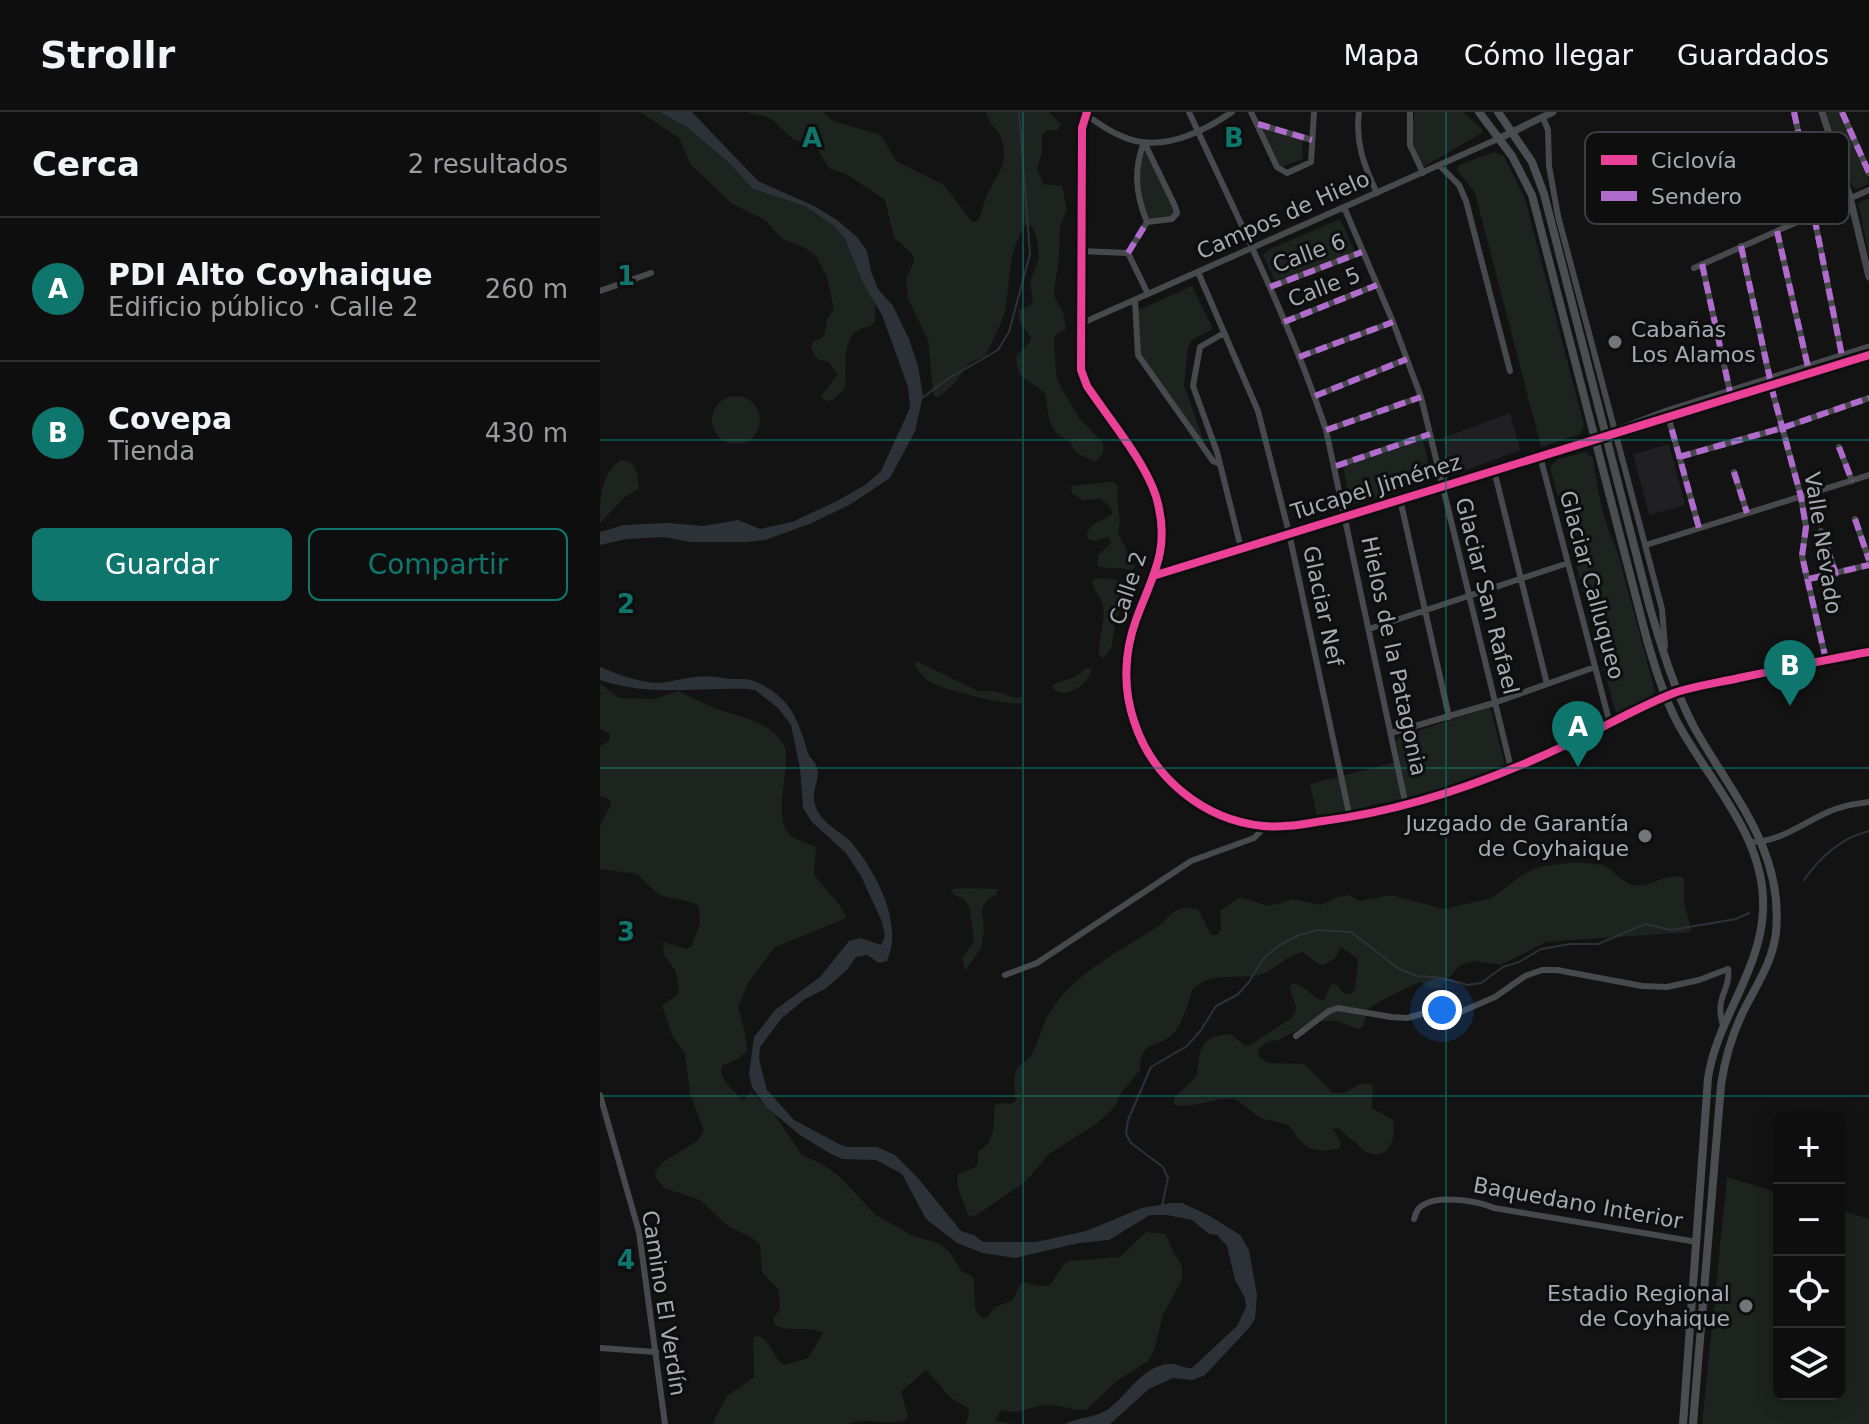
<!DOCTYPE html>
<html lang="es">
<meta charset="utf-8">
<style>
:root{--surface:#0e0e0f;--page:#1c1c1d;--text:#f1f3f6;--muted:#9b9c9e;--line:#2e2e2f;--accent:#0f766e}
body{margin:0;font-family:"DejaVu Sans",sans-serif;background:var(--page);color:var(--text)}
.controls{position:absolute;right:24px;bottom:24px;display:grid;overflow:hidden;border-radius:12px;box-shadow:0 4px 20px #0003}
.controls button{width:72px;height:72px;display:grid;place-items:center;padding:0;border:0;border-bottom:2px solid var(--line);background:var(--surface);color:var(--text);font:40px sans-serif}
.you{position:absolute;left:842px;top:898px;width:28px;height:28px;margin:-20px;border:6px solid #fff;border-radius:50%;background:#1a73e8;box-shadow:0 0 0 12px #1a73e833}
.badge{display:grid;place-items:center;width:52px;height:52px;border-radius:50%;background:var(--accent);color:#fff;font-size:26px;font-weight:700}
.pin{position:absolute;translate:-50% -66px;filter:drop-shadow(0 2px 4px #0008)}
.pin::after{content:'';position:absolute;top:42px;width:28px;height:24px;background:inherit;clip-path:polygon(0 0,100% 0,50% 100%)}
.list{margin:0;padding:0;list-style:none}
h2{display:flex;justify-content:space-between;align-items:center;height:104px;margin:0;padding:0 32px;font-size:34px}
h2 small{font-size:26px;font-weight:400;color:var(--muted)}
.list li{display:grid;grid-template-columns:52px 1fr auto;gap:24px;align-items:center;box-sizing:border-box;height:144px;padding:0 32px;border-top:2px solid var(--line)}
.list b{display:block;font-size:30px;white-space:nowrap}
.list p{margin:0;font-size:26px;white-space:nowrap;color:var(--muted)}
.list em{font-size:26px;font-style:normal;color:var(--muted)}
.actions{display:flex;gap:16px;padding:24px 32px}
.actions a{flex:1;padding:18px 0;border:2px solid var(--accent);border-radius:12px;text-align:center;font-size:28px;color:var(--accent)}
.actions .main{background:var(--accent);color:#fff}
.icon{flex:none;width:44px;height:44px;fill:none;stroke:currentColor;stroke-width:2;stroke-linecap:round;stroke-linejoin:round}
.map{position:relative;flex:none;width:1269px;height:1312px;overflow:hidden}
header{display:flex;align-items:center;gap:48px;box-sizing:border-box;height:112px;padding:0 40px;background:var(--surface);border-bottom:2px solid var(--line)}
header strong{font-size:38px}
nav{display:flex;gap:44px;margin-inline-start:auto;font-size:28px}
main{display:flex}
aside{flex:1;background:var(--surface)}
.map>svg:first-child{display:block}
.built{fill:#202022}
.green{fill:#1d231e}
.water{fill:#2c3237}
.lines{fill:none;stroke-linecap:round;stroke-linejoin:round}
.stream{stroke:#2c3237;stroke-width:2}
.minor{stroke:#48494c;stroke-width:6}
.tertiary{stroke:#48494c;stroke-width:7}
.secondary{stroke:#4c4d50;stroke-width:8}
.quiet{stroke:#b06ccc;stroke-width:6;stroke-dasharray:12 6;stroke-linecap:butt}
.cycleway-casing{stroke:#0e0e0f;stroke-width:13}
.cycleway{stroke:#ea4096;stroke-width:8}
.grid{fill:none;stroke:#0f766e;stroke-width:2;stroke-opacity:0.55}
.poi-dot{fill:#73757b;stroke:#0e0e0f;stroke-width:3}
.labels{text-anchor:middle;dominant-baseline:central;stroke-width:6;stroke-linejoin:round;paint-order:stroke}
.street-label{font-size:22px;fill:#a6aab3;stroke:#0e0e0f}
.poi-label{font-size:22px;fill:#a6aab3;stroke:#0e0e0f;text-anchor:end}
.key{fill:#0e0e0f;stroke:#3c3d40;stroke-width:2}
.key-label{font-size:22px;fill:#a6aab3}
.grid-label{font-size:26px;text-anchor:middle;font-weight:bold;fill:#0f766e;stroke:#0e0e0f;stroke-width:6;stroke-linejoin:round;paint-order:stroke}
</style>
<header>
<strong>Strollr</strong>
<nav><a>Mapa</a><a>Cómo llegar</a><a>Guardados</a></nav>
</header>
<main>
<aside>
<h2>Cerca<small>2 resultados</small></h2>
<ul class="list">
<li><span class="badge">A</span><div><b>PDI Alto Coyhaique</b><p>Edificio público · Calle 2</p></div><em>260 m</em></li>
<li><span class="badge">B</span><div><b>Covepa</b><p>Tienda</p></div><em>430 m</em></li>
</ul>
<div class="actions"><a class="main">Guardar</a><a>Compartir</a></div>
</aside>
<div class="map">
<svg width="1269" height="1312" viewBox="0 0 1269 1312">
<rect width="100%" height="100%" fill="#131314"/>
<path class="built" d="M910 301 920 338 853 363 843 326Z
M1069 332 1085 393 1049 403 1033 342Z"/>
<path class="green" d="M40 0H60L82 11 129 51 153 77 205 94 235 115 245 127 263 171 275 190V209L271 214C238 219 248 251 245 276L233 288 226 289 221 284 238 262 228 250 217 247 211 236 213 230 224 224 227 207 234 197 227 165 216 144 205 136 182 127 165 108 132 92 91 53 79 26Z
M146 0H223L233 9 281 23 296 49 344 73 372 110H377C382 102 382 94 386 86 395 63 410 55 401 26 398 16 388 13 386 0H449L461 12 458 18 446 19 442 23V40L437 57 444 72 462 74 467 98 460 115 459 147 454 179 455 186 463 200 466 217 456 223 454 228 456 263 461 275 479 306 503 331C505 340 501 346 494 350 477 339 479 347 469 328 447 321 449 303 445 282 430 266 416 271 416 244L430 230 431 225 420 211 418 198 429 194 433 188 430 170 439 146 437 126 432 114 426 113C407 138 411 169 405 198 402 214 391 229 386 244L369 251 355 271 337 286 333 282 328 228 308 187 306 167 314 150 313 143 294 125 285 88 246 62 229 56 215 34 193 27 170 6Z
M815 0H863L882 17V21L823 55C813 36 809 22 815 0Z
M1226 0H1239L1269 67 1268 72 1257 77 1252 74Z
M662 16 702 27 703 47 679 56Z
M544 34 575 100 570 106 549 109C539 84 535 59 544 34Z
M894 40 904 44 925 87 984 313 980 322 941 335 875 81 857 58 859 53Z
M1269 86V144L1258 91Z
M740 107 755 140 675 169 663 143 668 138Z
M592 174 613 217 592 228 588 235 584 273 606 336 538 238V198Z
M112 308a24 24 0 1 1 48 0a24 24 0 1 1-48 0Z
M823 328 832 368 751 393 743 355Z
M985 340 993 346C997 377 1003 409 1017 438L1055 579 1051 586 1016 602 950 355 958 347Z
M20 348C37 347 38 363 39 377L25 385 0 411C0 384 0 365 20 348Z
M508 370H514L518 374 517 386 520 409 518 421 535 455 531 459C519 453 506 459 497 453L498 443 511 431 509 425 493 429 487 426C486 411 502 410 512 402L511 396 501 387 482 388 472 381 471 374Z
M497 466 516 467 525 474 526 485 516 507 511 537 503 547 499 542C498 526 506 509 503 494 501 484 493 479 492 469Z
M316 549 378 579H395L415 586 421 585 423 591C410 595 340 577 328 569 323 566 319 558 315 554Z
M487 556 492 557C488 571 475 581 460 581L453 577V572L473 566Z
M0 572 19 586 55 587 78 579C90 584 100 590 112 595 135 605 168 607 183 631 194 648 171 703 189 722 194 728 209 731 216 735L214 763 238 791 247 806 175 835 148 871 138 895 145 920 147 939 138 947 122 954 121 960 126 971 143 989 151 980 174 1002 202 1043 224 1053 240 1065 276 1103 313 1124 338 1131 349 1139 362 1160 371 1163 374 1168 375 1196 382 1206 387 1205 395 1195 412 1189 420 1173 426 1170 437 1174 450 1173 464 1152 469 1149 520 1145 546 1120 566 1122 573 1139 582 1154V1168L563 1203 554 1239 548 1249 518 1268 486 1298C472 1299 460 1293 447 1293 430 1294 417 1304 401 1298L395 1309 415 1312H366L369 1302 368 1296 351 1286 326 1258 301 1280 308 1303 306 1308C292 1312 283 1310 270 1309 262 1308 255 1310 248 1312H112L127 1284 154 1265 153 1226 158 1223C173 1230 172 1246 184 1253L208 1246 223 1221C207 1212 191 1222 175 1213L173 1207 180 1197 179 1178 162 1160 160 1133 151 1125 129 1115 100 1088 64 1076 56 1066 55 1060 63 1050 97 1029 104 1019 90 982 85 942 72 923 62 893 77 883 79 876 75 858 64 843 63 830 86 837 91 835 100 812 99 794 94 791 59 783 37 762 0 757V714L11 692 9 687 0 684V634L9 629 10 622 0 617Z
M890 595 905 653C844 680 781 692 717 705L710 672 800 649 796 630 800 625Z
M976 750C984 751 994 751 1002 753 1014 757 1021 771 1034 773 1052 776 1068 759 1084 766V790L1092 820 946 830 901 853 876 849 860 853 840 876H829L821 870C815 871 774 892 771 895 767 898 765 908 763 914L758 917 737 909H713L679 928 667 930 658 938 659 944 668 951 704 952 733 981H745L761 971 773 973 772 996 793 1008C797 1027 788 1050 766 1040L738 1016 733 1017 741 1031 740 1037 722 1039 709 1036 699 1028 689 1013 660 1006 636 987C615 985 595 997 574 993V986L597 964C600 937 599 924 631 922L645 934 651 932 692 906C701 894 692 888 689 875L693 871C706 874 712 886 724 889L731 872 737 873 744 882H750L755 878 758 847 741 835 735 846 724 853 718 852 703 840C686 843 675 859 659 863 635 868 611 859 592 878 589 890 583 909 575 919 561 939 541 923 540 958L521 981 514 996 496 1012 449 1042 425 1070 374 1105 368 1103C364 1088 355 1077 358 1062L374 1056 378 1052V1039C396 1030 394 1011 394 994L399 991 411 992 416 989C415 976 411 963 420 953 425 949 430 946 433 940 440 927 441 913 450 900 473 863 515 841 551 819 572 807 571 791 598 797L611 823H617L621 817 620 799 640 785 669 794 693 787 721 793 737 785 749 783 760 789 791 783 844 797 892 786 922 763 939 755Z
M366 776 398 777 396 783 388 787 382 796 384 819 381 836 365 859 362 846 374 829 370 797 365 788 354 783 351 777Z
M1127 1065 1179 1081V1282H1239V1098L1269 1107V1312H1102Z"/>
<path class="water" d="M60 0H92L158 69 214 94 237 108 257 125 267 139 271 159 278 177 293 194 309 227 318 254 323 284 315 319 290 366 251 392 212 411 165 428 147 430H90L64 425 27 427 0 433V420L24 413 68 411 103 414 138 408 160 417 192 410 237 389 265 373 281 359 310 296 308 275 282 203 263 171 245 127 235 115 205 94 153 77 129 51 87 15Z
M0 555C17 562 40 571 59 571 71 570 83 566 95 565 108 563 120 566 132 567 140 567 149 566 156 570 191 585 198 608 208 641 210 647 216 650 217 656 221 672 206 681 220 703 227 714 243 721 252 731 276 760 304 812 287 849L279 851 267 843 256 845 247 858 225 877 205 887 182 906 160 935 159 947 167 978 194 1008 239 1032 248 1035H277L295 1043 317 1065 361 1119 374 1123 383 1130H436L486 1119 542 1096 571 1091H582L610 1104 640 1123 649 1138 657 1183 655 1207 649 1216 605 1263 593 1268 573 1266 549 1277 510 1312H465C479 1305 494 1306 507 1298 528 1283 541 1255 568 1252 578 1250 583 1257 592 1256L637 1214 646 1195 645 1186 635 1168 627 1134 617 1123 609 1122 592 1108 567 1103H550L509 1128 479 1131 415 1146 383 1141 357 1131 326 1107 302 1062 276 1048 242 1047 231 1042 200 1023 166 995 152 975 149 962 154 925 175 898 220 865 249 829 261 826 281 833 285 824 282 810 261 764 246 741 212 710 203 696 200 656 191 613 178 596 155 578 147 577C97 575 49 585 0 568Z"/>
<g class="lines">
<path class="stream" d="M322 286 349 266 398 238 409 220 430 142 419 0
M1204 768C1220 745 1241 726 1269 719
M562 1094 568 1066 563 1055 531 1031 526 1022 528 1008 551 955 587 934 601 918 616 894 637 883 649 870 663 847 678 834 699 823 718 818 751 820 799 857 817 864 842 866 868 873 881 871 903 855 919 850 941 837 970 832H998L1045 812 1071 818 1136 807 1149 801"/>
<path class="minor" d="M487 0 482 16 481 258 487 274C509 307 550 355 558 392 570 440 551 466 536 508 524 541 523 577 534 609 552 666 604 708 663 714 684 716 703 712 723 709 810 698 891 669 970 631 1005 615 1038 595 1074 581 1094 574 1117 571 1139 566 1182 557 1225 548 1269 540
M589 0C637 105 690 209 726 318L806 694
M651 0 677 55 687 61 711 50 714 0
M759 0C755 30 764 54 777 81
M810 0V33L823 61
M1194 0 1214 93 1215 109 1242 244
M1242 0 1269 61
M486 3C497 10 507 18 519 23 557 42 600 22 632 0
M943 6 948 18 949 54 958 104 1062 497 1065 535
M658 12 712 28
M544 30 575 94 577 101 572 107 547 110C536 83 533 59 544 30Z
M839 53 859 73 866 89 910 259
M744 95 793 210 821 285 911 656
M1177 119 1208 255
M1141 134 1170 267
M480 139 528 141 548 182
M528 141 547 110
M1102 152 1130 280
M1094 156 1269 78
M598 160 658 299 689 421 750 706
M670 175 762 140
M0 179 51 161
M535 188 538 243 613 349 620 352
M684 210 777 173
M480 212 900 26
M624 221 600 235 593 274 617 340 641 436
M699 245 793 210
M1171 274 1201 385 1206 415 1202 444 1226 548
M715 284 807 247
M1067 300 1099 416
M726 318 821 285
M1239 335 1252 369
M940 344 1010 612
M1079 345 1182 316 1269 286
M736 354 830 322
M894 358 947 572
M1134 360 1147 401
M800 387 849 605
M1255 407 1269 448
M1221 419 1236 462
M1046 433 1269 363
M556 463 995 326
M1209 467 1269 453
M769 517 968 451
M791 621 894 591 995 555
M1149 730C1178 731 1201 712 1226 701 1240 694 1254 692 1269 690
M405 863 437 851 591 749 654 726 666 714
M696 924 729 899 738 896 791 905 807 906 829 900 858 901 895 885 925 864 942 858H957L1042 874 1067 875 1099 868 1128 857C1131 879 1114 884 1123 913
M0 983 39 1120 65 1312
M814 1107C816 1100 818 1095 825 1092 841 1083 878 1089 894 1096L1097 1130
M0 1236 56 1240"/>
<path class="tertiary" d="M1222 0 1250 85 1269 165
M900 26 953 0
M1009 321 1067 299 1269 235
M996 326 1269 243"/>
<path class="secondary" d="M879 0 912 44 932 83 1047 528C1055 555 1063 582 1076 608 1108 669 1167 725 1163 799 1160 860 1117 907 1108 966L1083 1312
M898 0 932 50 944 82 1050 496C1062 537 1074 577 1094 615 1131 682 1184 737 1176 820 1173 849 1157 872 1144 898 1132 922 1125 946 1121 973L1093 1312"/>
<path class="quiet" d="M1194 0 1214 93 1215 109 1242 244
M1242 0 1269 61
M658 12 712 28
M1177 119 1208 255
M1141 134 1170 267
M528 141 547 110
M1102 152 1130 280
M670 175 762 140
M684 210 777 173
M699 245 793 210
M1171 274 1201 385 1206 415 1202 444 1226 548
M715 284 807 247
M1067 300 1099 416
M726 318 821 285
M1239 335 1252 369
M1079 345 1182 316 1269 286
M736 354 830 322
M1134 360 1147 401
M1255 407 1269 448
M1221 419 1236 462
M1209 467 1269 453"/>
<g class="cycleway-casing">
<path id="cycleway" d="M487 0 482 16 481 258 487 274C509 307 550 355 558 392 570 440 551 466 536 508 524 541 523 577 534 609 552 666 604 708 663 714 684 716 703 712 723 709 810 698 891 669 970 631 1005 615 1038 595 1074 581 1094 574 1117 571 1139 566 1182 557 1225 548 1269 540
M556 463 1269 243"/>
</g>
<use href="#cycleway" class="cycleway"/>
</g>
<path class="grid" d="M423 0V1312M846 0V1312M0 328H1269M0 656H1269M0 984H1269"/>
<g class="poi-dot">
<circle cx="1015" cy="230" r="8"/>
<circle cx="1045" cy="724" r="8"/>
<circle cx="1146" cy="1194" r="8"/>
</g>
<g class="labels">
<g class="street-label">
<text transform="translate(683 103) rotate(-24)">Campos de Hielo</text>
<text transform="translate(709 141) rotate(-20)">Calle 6</text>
<text transform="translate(724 175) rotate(-21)">Calle 5</text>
<text transform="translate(776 375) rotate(-17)">Tucapel Jiménez</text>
<text transform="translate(1223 431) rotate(81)">Valle Nevado</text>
<text transform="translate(992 473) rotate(75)">Glaciar Calluqueo</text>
<text transform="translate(528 476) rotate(-72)">Calle 2</text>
<text transform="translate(887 484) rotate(76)">Glaciar San Rafael</text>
<text transform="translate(723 494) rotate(78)">Glaciar Nef</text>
<text transform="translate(794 544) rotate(78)">Hielos de la Patagonia</text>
<text transform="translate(978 1091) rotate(10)">Baquedano Interior</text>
<text transform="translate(64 1191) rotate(81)">Camino El Verdín</text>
</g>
<g class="poi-label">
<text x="1031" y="217" text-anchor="start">Cabañas<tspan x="1031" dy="25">Los Alamos</tspan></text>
<text x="1029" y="711">Juzgado de Garantía<tspan x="1029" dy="25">de Coyhaique</tspan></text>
<text x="1130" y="1181">Estadio Regional<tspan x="1130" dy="25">de Coyhaique</tspan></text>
</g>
</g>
<rect x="985" y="20" width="264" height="92" rx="12" class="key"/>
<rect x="1001" y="43" width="36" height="10" fill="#ea4096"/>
<rect x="1001" y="79" width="36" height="10" fill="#b06ccc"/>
<g class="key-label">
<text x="1051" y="56">Ciclovía</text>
<text x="1051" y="92">Sendero</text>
</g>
<g class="grid-label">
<text x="212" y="35">A</text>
<text x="634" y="35">B</text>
<text x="26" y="173">1</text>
<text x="26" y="501">2</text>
<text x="26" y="829">3</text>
<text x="26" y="1157">4</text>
</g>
</svg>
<div class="controls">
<button>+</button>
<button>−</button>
<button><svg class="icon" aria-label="locate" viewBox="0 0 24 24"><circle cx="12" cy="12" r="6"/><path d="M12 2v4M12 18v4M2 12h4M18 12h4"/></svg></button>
<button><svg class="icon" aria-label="layers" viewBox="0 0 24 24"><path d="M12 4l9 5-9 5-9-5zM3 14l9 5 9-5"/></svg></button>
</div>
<div class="you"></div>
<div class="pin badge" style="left:978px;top:655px">A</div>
<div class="pin badge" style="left:1190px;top:594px">B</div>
</div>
</main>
